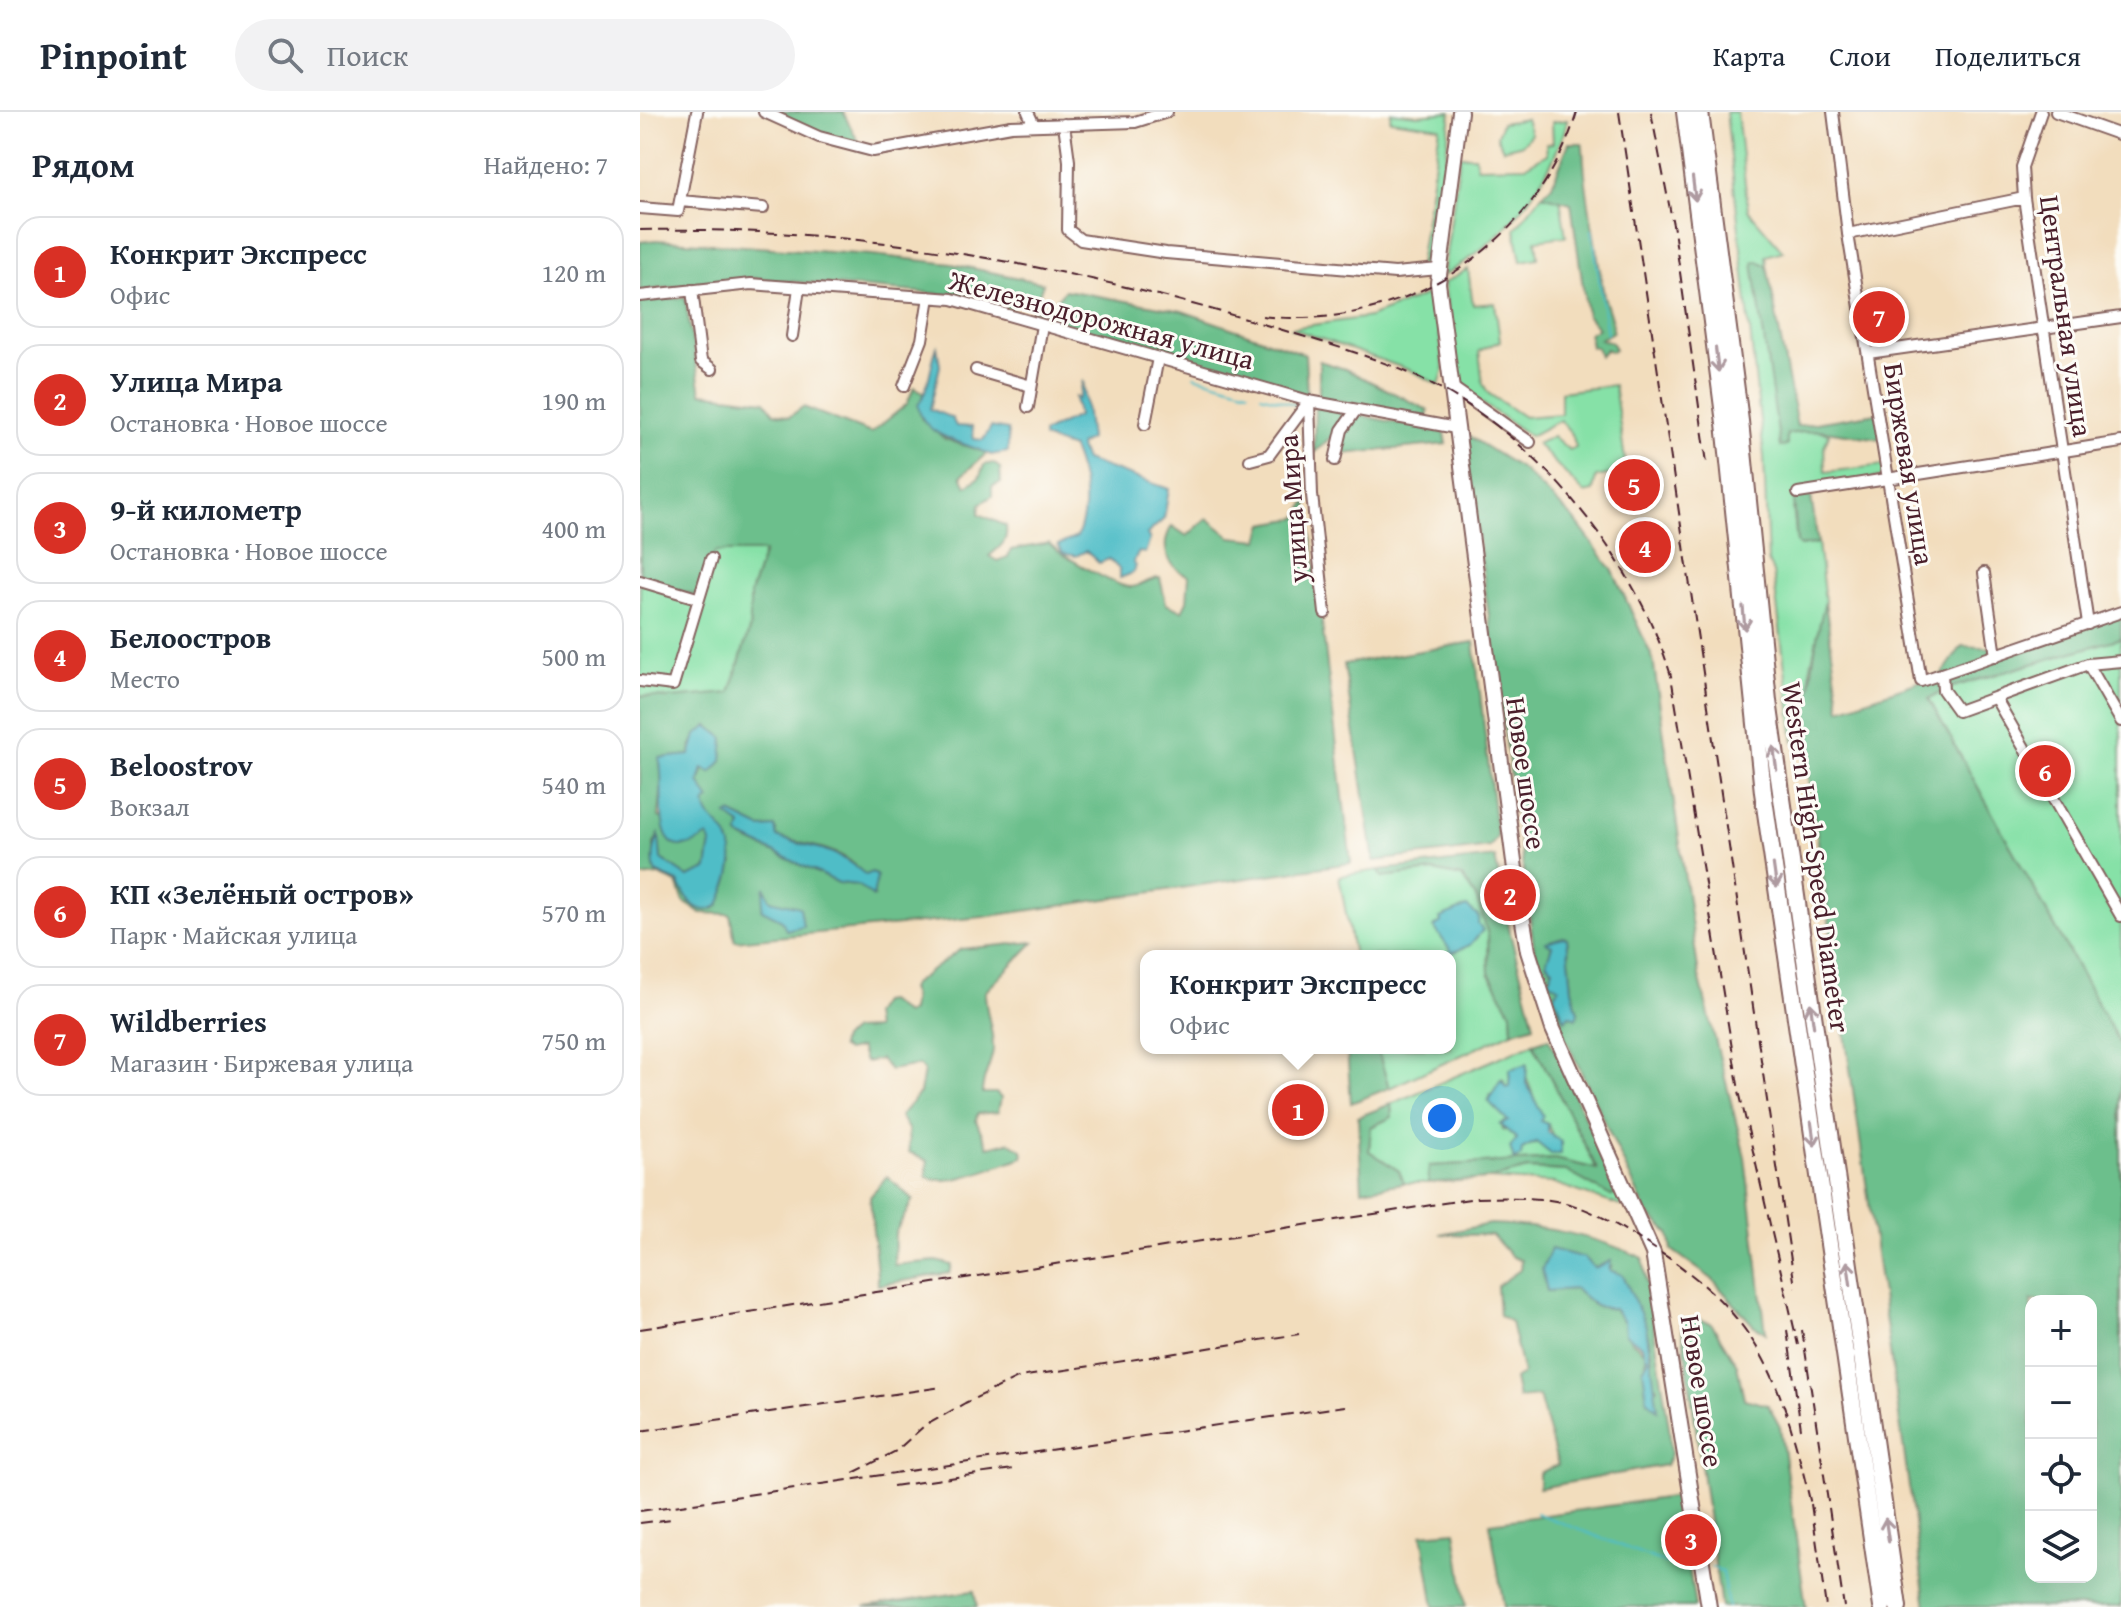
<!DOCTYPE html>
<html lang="ru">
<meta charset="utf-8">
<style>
:root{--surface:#fff;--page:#f2f2f3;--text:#1f2937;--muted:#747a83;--line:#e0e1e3;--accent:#d93025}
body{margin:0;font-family:"Gentium Book Plus",serif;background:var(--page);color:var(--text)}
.controls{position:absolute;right:24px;bottom:24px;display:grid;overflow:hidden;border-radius:16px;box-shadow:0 8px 32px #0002}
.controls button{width:72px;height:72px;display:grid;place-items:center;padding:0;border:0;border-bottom:2px solid var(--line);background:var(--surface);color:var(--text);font:40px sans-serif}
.you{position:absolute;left:802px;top:1006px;width:28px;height:28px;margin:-20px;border:6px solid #fff;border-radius:50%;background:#1a73e8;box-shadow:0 0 0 12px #1a73e833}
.badge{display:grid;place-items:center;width:52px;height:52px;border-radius:50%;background:var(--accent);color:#fff;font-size:26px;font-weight:700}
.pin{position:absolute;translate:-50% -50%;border:4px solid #fff;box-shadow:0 2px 8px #0006}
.popup{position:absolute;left:500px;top:838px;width:316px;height:104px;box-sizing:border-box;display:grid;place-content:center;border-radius:16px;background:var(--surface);filter:drop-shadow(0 2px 6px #0005);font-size:26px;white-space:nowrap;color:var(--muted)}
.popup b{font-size:30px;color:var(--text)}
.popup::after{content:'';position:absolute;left:50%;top:100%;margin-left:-16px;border:16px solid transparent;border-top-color:var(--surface)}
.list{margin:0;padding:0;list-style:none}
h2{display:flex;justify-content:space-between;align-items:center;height:104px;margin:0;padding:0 32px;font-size:34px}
h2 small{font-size:26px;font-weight:400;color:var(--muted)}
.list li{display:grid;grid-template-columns:52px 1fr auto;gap:24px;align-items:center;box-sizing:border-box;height:112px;margin:0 16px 16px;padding:0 16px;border:2px solid var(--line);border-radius:24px}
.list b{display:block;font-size:30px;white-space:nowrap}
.list p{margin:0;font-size:26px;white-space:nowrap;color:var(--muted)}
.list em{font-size:26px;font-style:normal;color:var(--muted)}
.icon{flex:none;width:44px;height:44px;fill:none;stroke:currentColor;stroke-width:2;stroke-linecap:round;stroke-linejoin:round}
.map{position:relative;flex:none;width:1481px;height:1495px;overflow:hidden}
header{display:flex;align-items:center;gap:48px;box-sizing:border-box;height:112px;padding:0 40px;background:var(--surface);border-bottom:2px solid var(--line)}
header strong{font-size:38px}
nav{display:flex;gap:44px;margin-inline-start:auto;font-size:28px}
.search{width:560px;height:72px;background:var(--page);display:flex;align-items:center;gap:20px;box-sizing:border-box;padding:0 28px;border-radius:44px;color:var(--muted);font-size:30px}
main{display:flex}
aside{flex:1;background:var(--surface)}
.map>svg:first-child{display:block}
.green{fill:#86e1a7;stroke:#688069;stroke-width:2;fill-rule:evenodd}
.forest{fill:#6cbf8c;stroke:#5b6f5c;stroke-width:2;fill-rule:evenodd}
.water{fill:#4fbdc7;stroke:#4c6e79;stroke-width:2}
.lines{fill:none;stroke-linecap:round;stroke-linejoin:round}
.stream{stroke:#4fbdc7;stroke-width:2}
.minor-casing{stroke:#85625e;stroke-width:14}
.major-casing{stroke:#85625e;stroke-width:18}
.highway-casing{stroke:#85625e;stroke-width:20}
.minor{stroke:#fff;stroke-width:10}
.major{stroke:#fff;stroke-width:14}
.highway{stroke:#fff;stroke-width:16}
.rail{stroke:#4a1f2b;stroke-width:2;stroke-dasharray:12 6;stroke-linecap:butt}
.oneway{stroke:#ae9aa0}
.labels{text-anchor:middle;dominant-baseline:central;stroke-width:6;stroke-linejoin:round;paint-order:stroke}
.street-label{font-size:28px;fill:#4a1f2b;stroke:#fdfcf7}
</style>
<header>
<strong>Pinpoint</strong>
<div class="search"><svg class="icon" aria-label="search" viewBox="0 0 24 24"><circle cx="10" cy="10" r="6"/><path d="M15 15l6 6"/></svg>Поиск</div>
<nav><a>Карта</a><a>Слои</a><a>Поделиться</a></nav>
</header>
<main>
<aside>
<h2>Рядом<small>Найдено: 7</small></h2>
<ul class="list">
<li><span class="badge">1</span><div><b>Конкрит Экспресс</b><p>Офис</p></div><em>120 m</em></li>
<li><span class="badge">2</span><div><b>Улица Мира</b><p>Остановка · Новое шоссе</p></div><em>190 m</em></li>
<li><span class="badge">3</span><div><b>9-й километр</b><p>Остановка · Новое шоссе</p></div><em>400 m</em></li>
<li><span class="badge">4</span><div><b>Белоостров</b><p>Место</p></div><em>500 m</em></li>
<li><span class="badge">5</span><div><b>Beloostrov</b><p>Вокзал</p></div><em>540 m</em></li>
<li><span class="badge">6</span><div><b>КП «Зелёный остров»</b><p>Парк · Майская улица</p></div><em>570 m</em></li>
<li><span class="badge">7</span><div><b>Wildberries</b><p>Магазин · Биржевая улица</p></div><em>750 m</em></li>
</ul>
</aside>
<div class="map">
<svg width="1481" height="1495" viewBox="0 0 1481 1495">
<rect width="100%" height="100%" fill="#fdfcf7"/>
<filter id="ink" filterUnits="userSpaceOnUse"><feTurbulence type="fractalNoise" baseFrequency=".0125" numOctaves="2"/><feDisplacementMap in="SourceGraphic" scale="16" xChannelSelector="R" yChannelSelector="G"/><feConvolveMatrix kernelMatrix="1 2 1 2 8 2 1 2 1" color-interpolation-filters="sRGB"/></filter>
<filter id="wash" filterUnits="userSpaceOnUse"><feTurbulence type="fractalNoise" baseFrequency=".006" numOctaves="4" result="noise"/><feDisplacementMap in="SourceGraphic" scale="32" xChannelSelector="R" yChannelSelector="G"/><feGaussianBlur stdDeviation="1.8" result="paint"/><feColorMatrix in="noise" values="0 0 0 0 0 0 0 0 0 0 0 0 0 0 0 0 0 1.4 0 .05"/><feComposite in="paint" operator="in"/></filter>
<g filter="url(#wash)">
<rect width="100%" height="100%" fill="#f2ddbd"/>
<path class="green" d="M751 0 777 3 811 0 792 157 778 159 800 15 750 8Z
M1086 0H1097L1108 98 1143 139 1126 144 1127 154 1122 152 1140 334H1146L1147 322 1178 318 1189 322 1184 335 1185 360 1244 353 1246 364 1159 380 1153 396 1157 431 1161 434 1178 431 1185 490 1170 558V595L1165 613 1154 629 1133 460 1128 450 1124 345Z
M886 7 891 22 883 32 863 37 857 24 862 11Z
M927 8C926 20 919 32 915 43 891 94 852 135 803 164L820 44H835L837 55 886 54 907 42 906 32 913 31 912 10Z
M902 83 920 87 926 124 896 128 898 146 881 149 875 117Z
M828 157 833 193 855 191 860 229 839 239 843 272 848 281 884 305 921 302V280L974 273 985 348 973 362 956 365 953 379 944 381 897 332 913 324 929 338 936 335 932 322 920 308 890 324 817 274 804 171Z
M794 180 804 257 799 273 772 259 651 216 729 205Z
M75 439 124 440 110 482V515L90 582 29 586 0 584V469L58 483Z
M1481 526V934L1289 587 1309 576Z
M739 758 742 765 793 759 822 765 837 787 848 822 849 861 871 900 872 920 749 976 737 936H810V844H714L699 764Z
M893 931 957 1057 915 1047 789 1054 788 1071H764L759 1059 729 1039 731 1015 752 1005 751 992ZM883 956C887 970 901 998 899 1009L908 1012 918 1037 897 1030 881 1037 873 1021 863 1017 861 1012 869 1009 850 984 863 967 866 976 869 974 870 960Z
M888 1057 926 1059 971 1084 979 1081 983 1092 980 1094 914 1071 849 1067Z"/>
<path class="forest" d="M124 0H203L223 39Z
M929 31H942L943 35C945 83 956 130 963 178 965 194 973 204 973 220L960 227 971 230 975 237 971 240 966 237 960 244 956 235H951L949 221 958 216 947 203 931 91 902 83 912 73Z
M16 128 232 143 312 152 403 171 397 189H381L371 197 312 183 110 166 0 179V130Z
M1118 149 1127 154 1157 314 1237 301 1241 327 1178 318 1147 322V334L1140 335 1114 158 1113 151Z
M425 178 542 199 665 242 667 283 384 204 394 198 405 200Z
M45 185 61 281 125 289 134 301 149 305 163 295 231 321 267 292 274 275 285 281 281 306 305 327 347 341 321 364 326 374 339 366 344 353 353 351 360 356 361 371 352 374V384L340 392 339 402 366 414C368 431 360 435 349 444L357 449 368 445 371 438 409 431C419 442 475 475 491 475 501 475 509 466 520 466L526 492 542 499 547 489 549 464C527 455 519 435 532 414L547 424 567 406 591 425 619 428 624 412 658 406 667 387 711 751 343 805 95 829 90 802 61 801 44 790 37 771 19 763 0 765V584L29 586 90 581 110 515V482L124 440H75L58 483 0 469V190ZM68 614 77 622 59 670 67 705 93 752 76 796C53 801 47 788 38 770L15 760 14 732 18 724 21 747 48 765 67 757 71 731 67 723 19 705 22 669 20 647 50 643 51 633ZM90 701 121 716 135 715 137 725C180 738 216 734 234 784L217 773 199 771 99 724 101 713Z
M679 249 705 257 788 298 787 306 679 285Z
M675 294 805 321 807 332 703 342 702 328 691 325 674 341Z
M824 321 883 358 934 407 973 459 1013 547 1059 864 1105 1045 1126 1221 1113 1213 1072 1167 1032 1138 1029 1121 1007 1101 922 919 894 836ZM923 825 927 826 932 877 938 901 923 905 918 896 919 877 908 848 913 829Z
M1170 378 1178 431 1160 434 1157 431 1154 387 1159 381Z
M1185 490 1200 597 1302 562 1322 534 1375 537 1481 500V526L1309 576 1289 587 1481 934V1495H1286L1164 631C1170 584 1172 536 1185 490ZM1391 1189H1451V1465H1391Z
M834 530 857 725 850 735 734 749 704 552Z
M855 745 870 821 894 913 872 920 871 900 849 861 848 822 837 787 822 765 793 759 742 765 739 758Z
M394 830 345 880C345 900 354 919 353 937 352 952 342 965 342 981H356L361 986 358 1000 337 1002 336 1009 348 1035 369 1030 382 1038 383 1045C361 1052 304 1078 286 1064L288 1049 269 1040 268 1017 260 1004 280 981 284 959 279 953 250 958 240 947 225 950 220 936 206 939 200 935 202 927 213 918 235 917 233 902 241 890 248 889 265 902 271 899 273 884 270 877 273 872 321 837Z
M909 926 979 1081 971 1084 926 1059 888 1057 849 1067 788 1071 789 1054 915 1047 957 1057 893 931Z
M707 936H737L749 976 711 991Z
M751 992 752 1005 731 1015 729 1039 759 1059 764 1071 722 1078 718 1005Z
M247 1064 273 1088 255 1121 254 1153 296 1149 312 1153 310 1161 238 1173 230 1085Z
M850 1112C905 1114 952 1123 1003 1146L1029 1315 1031 1342 1026 1353 899 1376V1361L918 1353 899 1284 878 1286 874 1267 883 1262 871 1210 859 1203 857 1174 880 1158 881 1148 872 1145 852 1123 800 1122ZM919 1142 945 1146 954 1156 972 1154 969 1158C999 1190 1015 1225 1012 1270L1017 1275 1007 1288 1006 1241 991 1229 984 1210 974 1197 955 1194 935 1177 907 1179C902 1166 913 1153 919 1142Z
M1058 1207 1071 1211 1097 1253 1104 1287 1128 1293 1140 1315 1166 1495H1081L1041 1210Z
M1038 1384 1055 1495H864L850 1411Z
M815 1419 826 1495H794L782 1422Z
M334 1479 337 1495H224Z"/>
<path class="water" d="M297 235 300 254 290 297 312 306 316 314 332 315 334 327 343 328 351 315 368 318V340L351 343C327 330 282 327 278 293 290 276 290 252 297 235Z
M443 268 450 327 439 333 445 348 529 377 524 407 507 422 510 428 505 441 499 440 493 450 496 454 493 461 480 466V458L469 447 459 451 446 439 436 444 423 441 418 433 437 425C450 395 444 366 432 336L403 326V321L438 304 435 285 439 287Z
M68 614 84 626 82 649 71 661 63 656 59 670 70 688 65 691C67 707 76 708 85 721 100 743 89 771 79 793 58 808 46 786 38 770L15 760C12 748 14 734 19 723L21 747 48 765 67 757 71 731 68 724C4 764 28 674 19 646L50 643 56 623Z
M90 701 121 716 135 715 137 725C179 739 189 732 226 763L232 760 237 764 233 785 218 773 199 771 98 723 101 713 87 703Z
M125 775 130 788 160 795 163 814 146 818 142 808 122 798Z
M827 795 839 805 838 812 843 818 830 833 812 841 794 815 801 810 800 806Z
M923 825 927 826 932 877 938 901 936 906 929 903 925 908 914 883 919 876 909 869 913 857 906 851 912 834 906 830Z
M887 952 886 971 903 1004 900 1009 908 1012V1020L921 1030V1042H911L896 1030 882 1037 881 1044 874 1048 870 1035 877 1027 860 1012 868 1009 848 989 861 967 866 975 869 974 870 957Z
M911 1137 945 1146 954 1156 971 1149 969 1158 983 1163 1006 1214 1018 1298 1007 1288 1003 1258 1008 1248 1002 1234 985 1222 984 1210 974 1197 955 1194 935 1177 907 1179 902 1157Z"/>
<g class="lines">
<path class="stream" d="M952 118 967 222
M554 264 608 279
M621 283 657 293
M896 1401 1044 1458 1053 1456
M1071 1455 1082 1459 1088 1495"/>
</g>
</g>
<g filter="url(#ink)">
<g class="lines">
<g class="minor-casing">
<path id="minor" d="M124 0 179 25 233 39 371 14 495 10 527 0
M388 0 394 13
M1193 0 1208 122 1281 569 1481 500
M1401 0 1382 55 1384 86 1448 512
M1416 0 1481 23
M424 12 429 49 428 118 441 128 526 141 755 161 799 157
M40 89 123 96
M0 96 38 99 57 0
M1208 122 1384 86
M52 178 61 249 72 257
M0 184 111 172 312 187 669 289 816 316
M152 224 159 176
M1228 241 1481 205
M336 258 391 274
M264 274 282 228 289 185
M812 275 890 330
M669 289 672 383 685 501
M388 295 402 213
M505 312 518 246
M610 348 629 343 669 289
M695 348 702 318 716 298
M1158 381 1481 330
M1344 461 1356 544
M0 469 57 486
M1448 552 1481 609
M1302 562 1303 578 1318 599 1448 552 1481 549
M0 569 33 573 71 447
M1356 587 1481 804"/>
</g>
<g class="major-casing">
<path id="major" d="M820 0 798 171 878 780 888 839 913 917 1013 1141 1069 1495"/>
</g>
<g class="highway-casing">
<path id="highway" d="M1045 0 1085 311 1123 680 1242 1495
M1060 0 1100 309 1128 589 1258 1495"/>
</g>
<use href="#minor" class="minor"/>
<use href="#major" class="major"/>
<use href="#highway" class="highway"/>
<path class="rail" d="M979 0 1155 1175
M1011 0 1034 118 1067 351
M0 118C213 114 423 152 626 213 688 232 757 250 812 283 910 341 999 456 1031 564L1099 979 1158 1233
M622 204C761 221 897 134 937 0
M0 1217 836 1086C925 1084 938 1088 1012 1135 1126 1207 1143 1276 1173 1401
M1147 1218 1161 1317
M1162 1218 1204 1495
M0 1319 302 1275
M213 1361 256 1339 283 1315 325 1291 380 1265 659 1222
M253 1374 373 1357
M1171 1392 1186 1495
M0 1399 705 1294
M0 1411 32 1407"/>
</g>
<defs><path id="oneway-shaft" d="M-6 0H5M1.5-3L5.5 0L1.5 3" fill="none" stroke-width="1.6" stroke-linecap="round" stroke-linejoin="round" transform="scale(2)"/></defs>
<g class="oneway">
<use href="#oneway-shaft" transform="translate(1054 77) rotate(83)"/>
<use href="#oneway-shaft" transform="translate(1077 248) rotate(83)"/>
<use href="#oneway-shaft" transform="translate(1104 506) rotate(85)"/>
<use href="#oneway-shaft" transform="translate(1135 646) rotate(-98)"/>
<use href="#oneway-shaft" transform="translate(1135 764) rotate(82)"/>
<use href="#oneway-shaft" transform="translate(1172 903) rotate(-98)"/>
<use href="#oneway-shaft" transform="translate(1173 1022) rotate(82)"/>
<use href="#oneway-shaft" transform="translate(1209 1161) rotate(-98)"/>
<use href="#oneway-shaft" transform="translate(1247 1418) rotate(-98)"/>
</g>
</g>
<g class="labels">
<g class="street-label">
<text transform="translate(1427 204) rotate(82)">Центральная улица</text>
<text transform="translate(462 207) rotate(15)">Железнодорожная улица</text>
<text transform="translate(1270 352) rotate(81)">Биржевая улица</text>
<text transform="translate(652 397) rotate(-94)">улица Мира</text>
<text transform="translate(887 661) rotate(82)">Новое шоссе</text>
<text transform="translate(1177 745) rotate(82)">Western High-Speed Diameter</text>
<text transform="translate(1063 1279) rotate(81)">Новое шоссе</text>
</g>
</g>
</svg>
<div class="controls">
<button>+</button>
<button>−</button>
<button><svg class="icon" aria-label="locate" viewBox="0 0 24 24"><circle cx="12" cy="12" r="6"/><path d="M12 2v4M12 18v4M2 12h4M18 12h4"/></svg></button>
<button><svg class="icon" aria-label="layers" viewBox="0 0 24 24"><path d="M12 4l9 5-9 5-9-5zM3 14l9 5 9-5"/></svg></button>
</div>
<div class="you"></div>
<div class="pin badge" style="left:658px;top:998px">1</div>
<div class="popup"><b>Конкрит Экспресс</b>Офис</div>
<div class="pin badge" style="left:870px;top:783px">2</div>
<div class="pin badge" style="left:1051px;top:1428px">3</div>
<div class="pin badge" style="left:1005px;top:435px">4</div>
<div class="pin badge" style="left:994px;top:373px">5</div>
<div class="pin badge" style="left:1405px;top:659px">6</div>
<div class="pin badge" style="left:1239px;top:205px">7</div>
</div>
</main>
